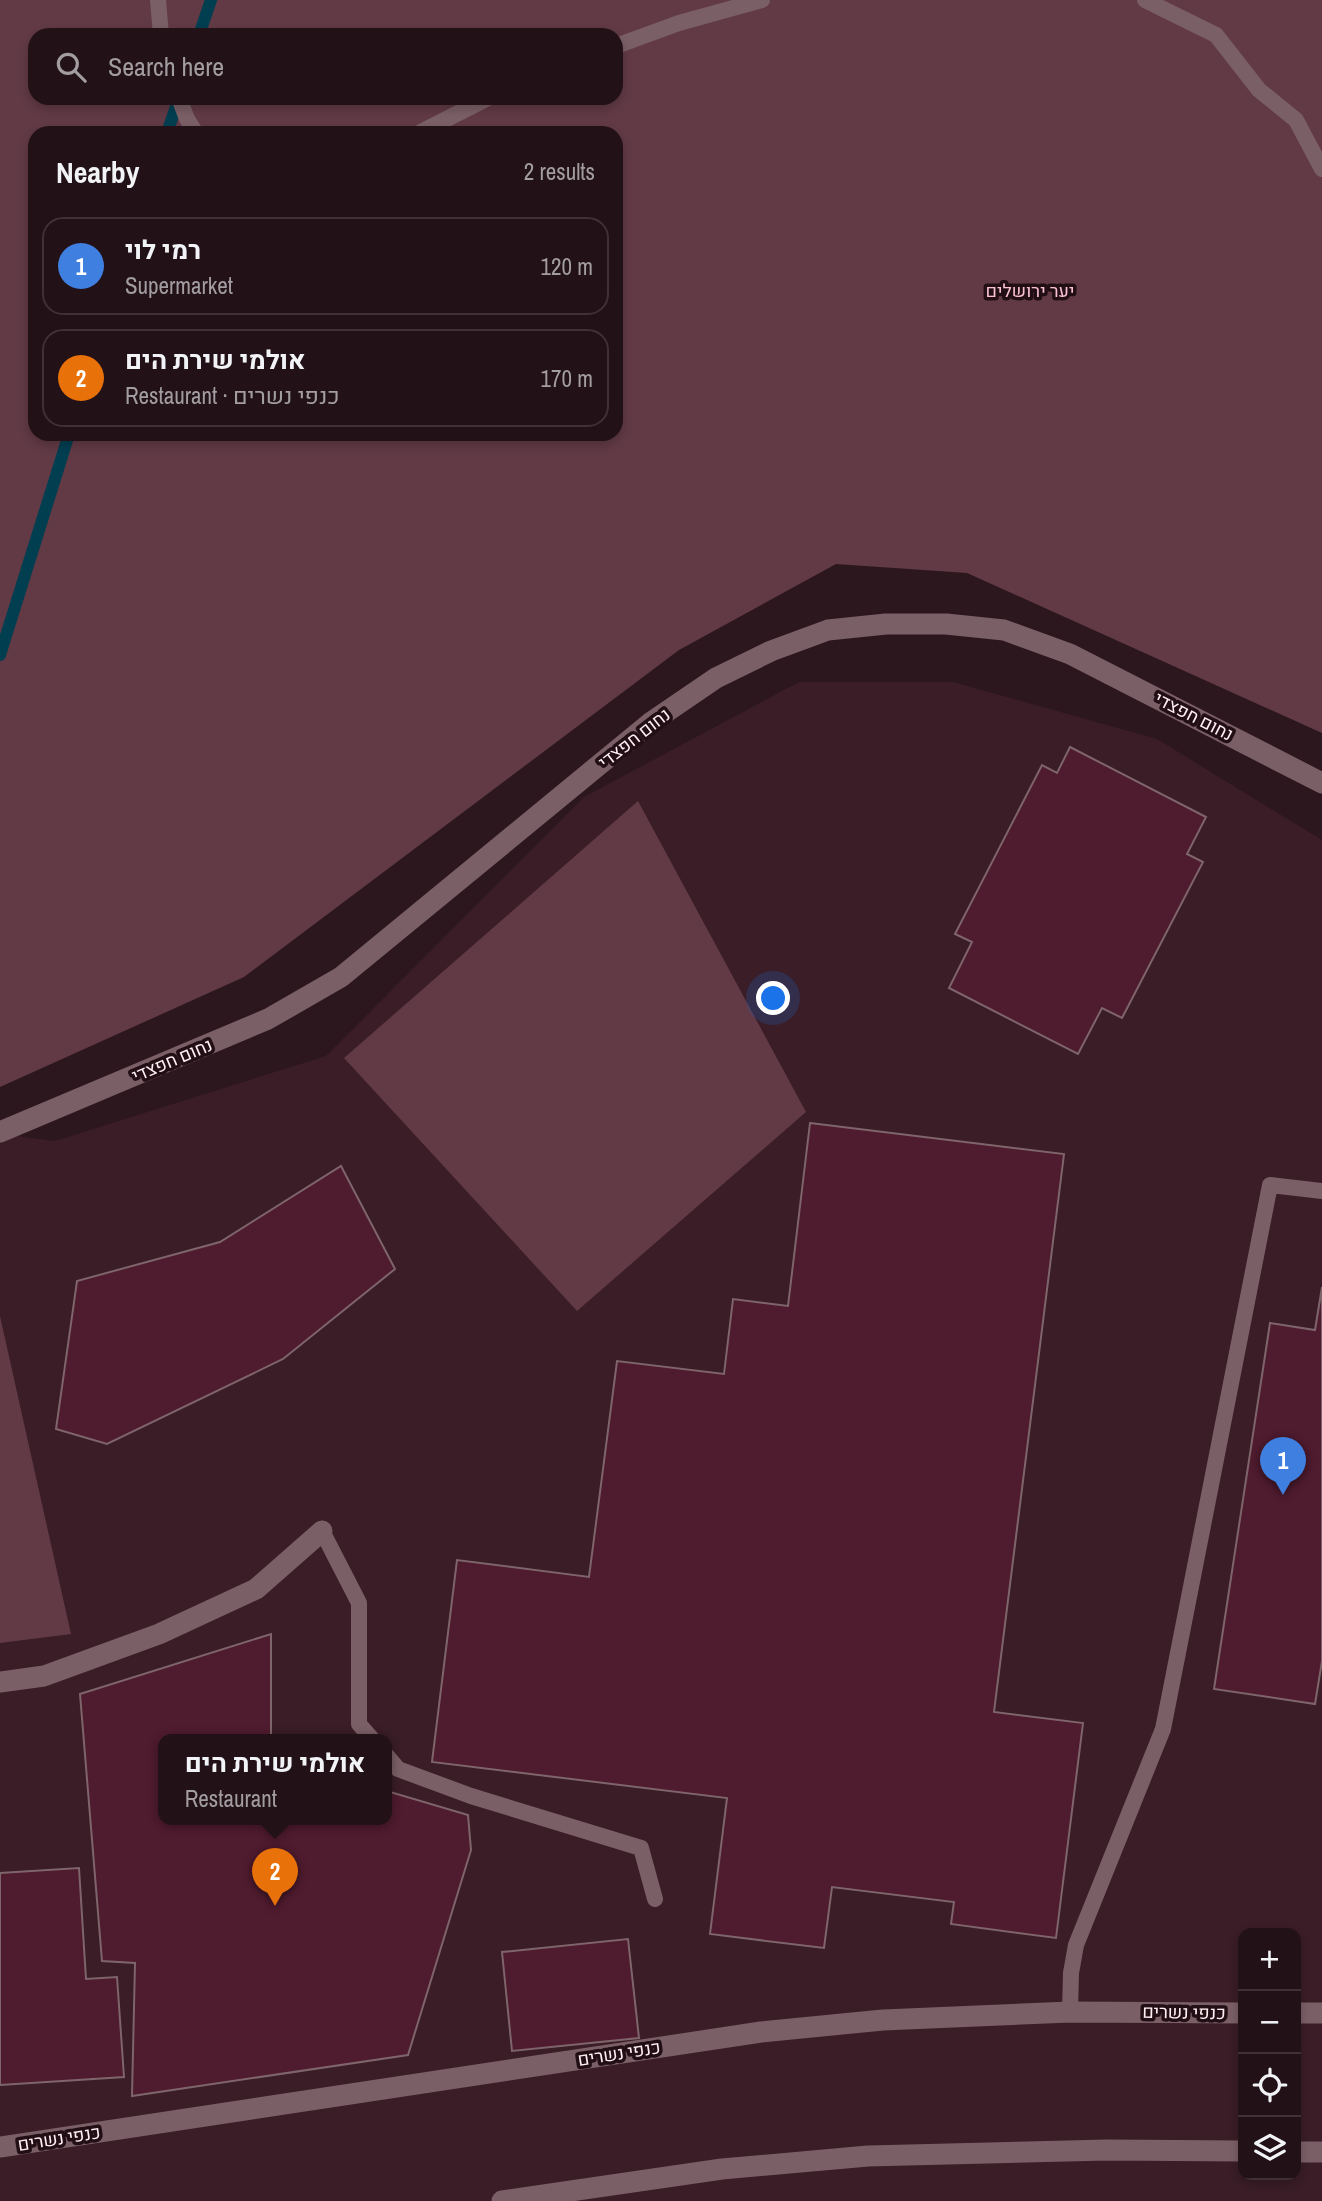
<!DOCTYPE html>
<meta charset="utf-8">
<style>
:root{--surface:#221116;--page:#2e1f23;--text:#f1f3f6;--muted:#a29da1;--line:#3f3135;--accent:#0b8043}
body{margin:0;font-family:"Archivo Narrow",Heebo,sans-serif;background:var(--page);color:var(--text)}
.controls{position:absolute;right:21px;bottom:21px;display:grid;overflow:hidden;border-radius:14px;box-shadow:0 4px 10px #0003}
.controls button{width:63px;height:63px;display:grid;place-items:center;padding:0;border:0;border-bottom:2px solid var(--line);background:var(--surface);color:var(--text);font:35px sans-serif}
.you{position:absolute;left:774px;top:999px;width:24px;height:24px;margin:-18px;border:5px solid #fff;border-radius:50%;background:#1a73e8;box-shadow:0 0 0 10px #1a73e833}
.badge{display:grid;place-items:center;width:46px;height:46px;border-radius:50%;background:var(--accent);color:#fff;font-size:23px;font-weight:700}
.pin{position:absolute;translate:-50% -58px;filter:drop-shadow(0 2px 4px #0008)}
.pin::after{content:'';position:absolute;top:37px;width:24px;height:21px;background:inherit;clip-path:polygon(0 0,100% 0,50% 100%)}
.popup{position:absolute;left:158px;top:1734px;width:234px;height:91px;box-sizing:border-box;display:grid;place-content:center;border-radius:14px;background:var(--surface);filter:drop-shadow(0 2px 5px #0005);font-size:23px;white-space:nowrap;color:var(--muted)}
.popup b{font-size:26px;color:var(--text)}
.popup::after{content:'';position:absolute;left:50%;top:100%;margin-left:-14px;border:14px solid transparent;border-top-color:var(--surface)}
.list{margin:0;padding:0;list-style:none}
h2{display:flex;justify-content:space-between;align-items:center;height:91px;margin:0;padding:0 28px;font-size:30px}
h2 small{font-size:23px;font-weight:400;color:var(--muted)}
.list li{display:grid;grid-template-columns:46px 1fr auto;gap:21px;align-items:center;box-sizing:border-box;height:98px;margin:0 14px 14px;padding:0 14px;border:2px solid var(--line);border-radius:21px}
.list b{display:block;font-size:26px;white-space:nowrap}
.list p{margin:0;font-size:23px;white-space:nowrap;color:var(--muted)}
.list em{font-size:23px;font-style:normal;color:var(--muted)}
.icon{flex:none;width:38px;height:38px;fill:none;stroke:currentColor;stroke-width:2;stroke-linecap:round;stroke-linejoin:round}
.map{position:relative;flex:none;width:1322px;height:2201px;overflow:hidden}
.search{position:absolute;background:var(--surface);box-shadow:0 4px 10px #0003;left:28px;top:28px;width:595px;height:77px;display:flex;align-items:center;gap:18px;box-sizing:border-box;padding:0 24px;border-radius:21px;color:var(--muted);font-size:26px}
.panel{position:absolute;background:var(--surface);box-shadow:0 4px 10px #0003;left:28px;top:126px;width:595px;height:315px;border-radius:21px}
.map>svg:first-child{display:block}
.built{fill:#3a1d26;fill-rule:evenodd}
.green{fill:#613a45;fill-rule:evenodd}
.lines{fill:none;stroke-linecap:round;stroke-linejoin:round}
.stream{stroke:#003e50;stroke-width:12}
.building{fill:#4f1b2e;stroke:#7e646b;stroke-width:2}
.lane{stroke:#7a5f66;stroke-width:16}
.street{stroke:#7a5f66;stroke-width:21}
.secondary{stroke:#7a5f66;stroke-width:21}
.labels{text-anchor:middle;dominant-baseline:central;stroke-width:7;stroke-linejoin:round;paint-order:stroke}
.park-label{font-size:18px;fill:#f9c1d1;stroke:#220e15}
.street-label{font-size:18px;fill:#ffeff3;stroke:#220e15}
</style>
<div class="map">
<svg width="1322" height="2201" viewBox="0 0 1322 2201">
<rect width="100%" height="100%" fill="#2d171e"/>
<path class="built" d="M799 682H953L1157 739 1322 840V2201H0V1134L55 1141 326 1056 584 797ZM163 1740H387V1820H163ZM1243 1933H1296V2175H1243Z"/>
<path class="green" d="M0 0H1322V733L967 573 836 564 679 650 244 977 0 1087ZM35 35H616V98H35ZM35 133H616V434H35Z
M638 801 806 1112 577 1311 344 1058Z
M0 1316 71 1634 0 1643Z"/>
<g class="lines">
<path class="stream" d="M199 35 211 0
M167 133 179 98
M0 655 69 434"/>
</g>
<path class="building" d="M1070 747 1206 817 1187 854 1203 862 1122 1018 1102 1008 1078 1054 949 988 972 942 955 934 1042 765 1057 773Z
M810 1123 1064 1154 994 1712 1083 1723 1056 1938 951 1924 954 1902 832 1887 824 1948 710 1934 727 1798 432 1762 457 1560 589 1577 617 1361 724 1374 733 1299 788 1306Z
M341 1166 395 1269 283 1359 107 1444 56 1429 77 1281 220 1242Z
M1322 1287V1661L1315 1704 1214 1689 1270 1323 1315 1330Z
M271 1634V1736L275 1740H163V1820H387V1791L468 1815 471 1850 408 2055 132 2096 135 1963 102 1961 80 1694Z
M79 1868 86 1979 117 1977 124 2077 0 2085V1873Z
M628 1939 639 2038 512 2051 502 1952Z"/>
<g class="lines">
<path class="lane" d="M158 0 161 35
M1145 0 1216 35 1259 90 1296 120 1322 169
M616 46 679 23 762 0
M179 98 187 119 196 133
M419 133 488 98
M322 1531 359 1603V1724L373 1740
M387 1756 398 1769 471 1796 641 1848 655 1899
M1070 2012 1071 1973 1076 1945 1163 1729 1270 1185 1322 1191"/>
<path class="street" d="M0 1132 268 1019 341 977 650 723 716 678 771 651 828 630 886 624H946L1004 630 1070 654 1322 783
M0 1682 44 1676 159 1634 256 1589 322 1531"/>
<path class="secondary" d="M1296 2013H1322
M0 2147 761 2032 883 2020 1070 2012 1243 2013
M1296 2152H1322
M502 2201 722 2169 868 2156 1107 2150 1243 2151"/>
</g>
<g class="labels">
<g class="park-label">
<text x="1030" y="290">יער ירושלים</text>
</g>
<g class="street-label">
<text transform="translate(1194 716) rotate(27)">נחום חפצדי</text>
<text transform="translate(634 738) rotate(-38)">נחום חפצדי</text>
<text transform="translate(172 1060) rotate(-23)">נחום חפצדי</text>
<text transform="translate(1184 2012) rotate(1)">כנפי נשרים</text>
<text transform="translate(619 2053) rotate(-9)">כנפי נשרים</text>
<text transform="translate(59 2138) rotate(-9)">כנפי נשרים</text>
</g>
</g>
</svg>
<div class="controls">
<button>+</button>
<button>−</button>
<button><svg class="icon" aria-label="locate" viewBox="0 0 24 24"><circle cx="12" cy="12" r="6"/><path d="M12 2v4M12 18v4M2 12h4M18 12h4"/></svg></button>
<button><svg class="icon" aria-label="layers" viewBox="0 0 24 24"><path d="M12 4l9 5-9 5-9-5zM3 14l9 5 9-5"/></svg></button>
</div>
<div class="you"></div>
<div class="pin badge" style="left:1283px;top:1495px;background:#3f7fe0">1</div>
<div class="pin badge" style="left:275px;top:1906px;background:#e8710a">2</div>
<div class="popup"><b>אולמי שירת הים</b>Restaurant</div>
<div class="search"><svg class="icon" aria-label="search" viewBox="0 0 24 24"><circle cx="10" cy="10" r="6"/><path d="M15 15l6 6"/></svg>Search here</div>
<section class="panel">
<h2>Nearby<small>2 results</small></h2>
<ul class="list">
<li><span class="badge" style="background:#3f7fe0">1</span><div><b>רמי לוי</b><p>Supermarket</p></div><em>120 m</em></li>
<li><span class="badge" style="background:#e8710a">2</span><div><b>אולמי שירת הים</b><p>Restaurant · כנפי נשרים</p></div><em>170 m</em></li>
</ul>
</section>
</div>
